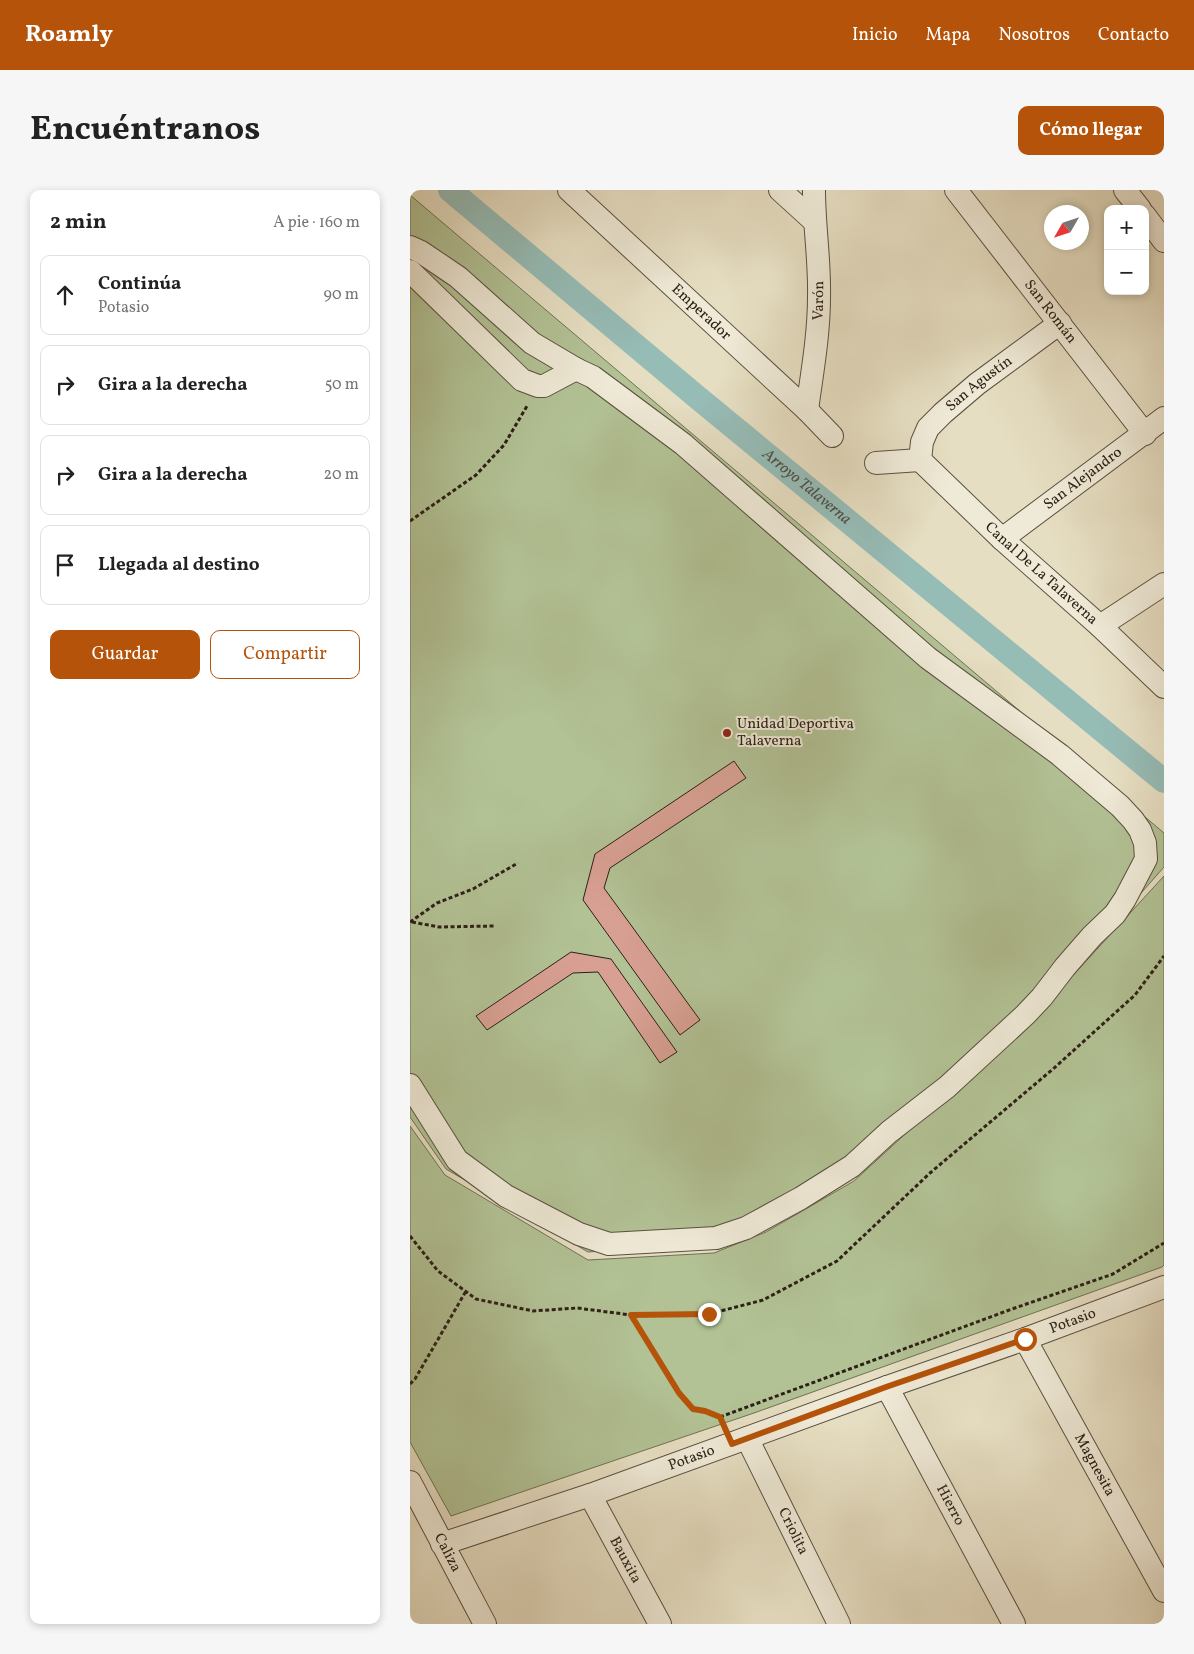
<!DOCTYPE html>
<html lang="es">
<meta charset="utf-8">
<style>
:root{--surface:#fff;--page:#f6f6f6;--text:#222;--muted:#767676;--line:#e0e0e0;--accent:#b45309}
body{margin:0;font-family:Vollkorn,serif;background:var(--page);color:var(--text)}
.controls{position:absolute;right:15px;top:15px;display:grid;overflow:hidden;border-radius:10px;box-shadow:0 2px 8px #0003}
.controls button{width:45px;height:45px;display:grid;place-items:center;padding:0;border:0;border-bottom:1px solid var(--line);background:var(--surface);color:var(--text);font:25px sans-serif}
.compass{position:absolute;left:634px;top:15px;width:45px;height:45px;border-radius:50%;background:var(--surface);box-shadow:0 2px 8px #0003;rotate:231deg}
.stop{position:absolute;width:15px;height:15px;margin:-11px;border:4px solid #b45309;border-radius:50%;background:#fff}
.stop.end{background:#b45309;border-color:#fff;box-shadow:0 1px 5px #0008}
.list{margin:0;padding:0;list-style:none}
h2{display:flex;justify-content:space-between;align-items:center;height:65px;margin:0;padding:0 20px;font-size:21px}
h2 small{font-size:16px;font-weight:400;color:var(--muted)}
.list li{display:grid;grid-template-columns:32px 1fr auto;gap:15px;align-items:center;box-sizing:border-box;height:80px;margin:0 10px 10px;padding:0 10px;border:1px solid var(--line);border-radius:10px}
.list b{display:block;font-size:19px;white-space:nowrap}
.list p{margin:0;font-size:16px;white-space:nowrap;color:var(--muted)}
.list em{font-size:16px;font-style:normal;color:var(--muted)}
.actions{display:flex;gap:10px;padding:15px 20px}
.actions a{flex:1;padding:11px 0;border:1px solid var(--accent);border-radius:10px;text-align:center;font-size:18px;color:var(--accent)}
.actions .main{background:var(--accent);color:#fff}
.icon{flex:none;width:28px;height:28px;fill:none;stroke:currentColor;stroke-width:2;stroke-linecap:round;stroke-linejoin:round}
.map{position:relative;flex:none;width:754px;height:1434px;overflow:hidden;border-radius:10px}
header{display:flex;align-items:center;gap:30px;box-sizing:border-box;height:70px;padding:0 25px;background:var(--accent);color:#fff}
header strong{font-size:24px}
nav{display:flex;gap:28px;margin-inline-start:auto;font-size:18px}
.intro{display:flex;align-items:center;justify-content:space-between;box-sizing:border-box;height:120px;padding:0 30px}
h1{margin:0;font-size:35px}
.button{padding:12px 22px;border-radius:10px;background:var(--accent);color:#fff;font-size:18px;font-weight:700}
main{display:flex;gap:30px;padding:0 30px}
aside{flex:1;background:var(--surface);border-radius:10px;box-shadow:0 2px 8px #0003}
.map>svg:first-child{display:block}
.green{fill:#b2c295;stroke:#6f7156}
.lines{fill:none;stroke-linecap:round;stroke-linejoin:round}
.canal{stroke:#96bcb6;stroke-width:24}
.building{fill:#d8a093;stroke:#2c2016}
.minor-casing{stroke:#5a5041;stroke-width:24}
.path{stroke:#2c2016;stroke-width:3;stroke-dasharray:4 2.5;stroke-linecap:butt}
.minor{stroke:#efead7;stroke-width:22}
.route{stroke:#b45309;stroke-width:6}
.poi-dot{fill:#8f2418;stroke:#efead7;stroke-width:2}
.labels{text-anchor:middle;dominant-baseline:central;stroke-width:4;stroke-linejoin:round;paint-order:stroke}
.street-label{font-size:15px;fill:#2c2016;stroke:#efead7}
.poi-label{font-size:15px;fill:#2c2016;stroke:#efead7;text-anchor:start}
.water-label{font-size:16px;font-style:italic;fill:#4c4f46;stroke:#efead7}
</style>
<header>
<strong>Roamly</strong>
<nav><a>Inicio</a><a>Mapa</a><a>Nosotros</a><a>Contacto</a></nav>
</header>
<div class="intro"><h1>Encuéntranos</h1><a class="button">Cómo llegar</a></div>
<main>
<aside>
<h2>2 min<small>A pie · 160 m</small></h2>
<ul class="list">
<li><svg class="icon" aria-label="ahead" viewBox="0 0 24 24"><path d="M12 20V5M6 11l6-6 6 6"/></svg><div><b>Continúa</b><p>Potasio</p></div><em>90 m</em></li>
<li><svg class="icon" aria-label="right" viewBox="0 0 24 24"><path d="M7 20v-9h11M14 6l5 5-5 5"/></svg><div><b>Gira a la derecha</b></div><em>50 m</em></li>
<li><svg class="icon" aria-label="right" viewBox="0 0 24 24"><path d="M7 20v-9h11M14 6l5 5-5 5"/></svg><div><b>Gira a la derecha</b></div><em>20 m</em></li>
<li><svg class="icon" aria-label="arrive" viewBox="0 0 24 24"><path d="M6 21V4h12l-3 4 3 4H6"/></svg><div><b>Llegada al destino</b></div></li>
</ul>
<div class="actions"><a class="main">Guardar</a><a>Compartir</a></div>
</aside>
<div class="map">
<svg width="754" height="1434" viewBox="0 0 754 1434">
<rect width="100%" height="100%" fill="#e6dec2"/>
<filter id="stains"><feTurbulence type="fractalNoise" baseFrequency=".004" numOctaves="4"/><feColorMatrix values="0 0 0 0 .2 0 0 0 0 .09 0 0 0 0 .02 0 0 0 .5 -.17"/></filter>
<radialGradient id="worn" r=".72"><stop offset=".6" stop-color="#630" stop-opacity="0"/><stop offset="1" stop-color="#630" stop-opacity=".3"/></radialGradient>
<path class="green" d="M0 5 754 643V677L631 817 354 1038 250 1057 178 1062 36 979 0 927Z
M754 686V1075L752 1077 344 1223 41 1326 0 1252V936L35 985 178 1070 304 1063 356 1042 444 991 634 817Z"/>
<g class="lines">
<path class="canal" id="s1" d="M40 0 287 207 754 591"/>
</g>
<path class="building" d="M324 571 336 588 200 678 194 698 290 830 270 845 173 710 185 664Z
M161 762 201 769 267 862 250 873 188 782 163 783 77 840 66 826Z"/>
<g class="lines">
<g class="minor-casing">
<g id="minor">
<path id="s2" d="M159 0 397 220 422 246"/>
<path d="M370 0 404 31"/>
<path id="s3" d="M546 0 735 244"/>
<path d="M715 0 730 19"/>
<path d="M735 26 754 51"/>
<path d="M0 57 11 62 48 87 122 153 166 179 183 187 273 254 518 468 650 565 710 616 723 630 730 640 735 653 736 669 715 709 705 724 682 746 655 777 632 807 615 825 537 897 479 942 442 976 391 1008 336 1038 306 1048 199 1054 169 1044 96 1006 47 970 0 895"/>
<path d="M0 81 112 190 128 196H134L166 179"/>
<path id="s4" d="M397 220C402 183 409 145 409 107 410 71 404 36 404 0"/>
<path id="s5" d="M510 270 592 349 690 436 754 497"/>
<path id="s6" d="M510 270 512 252 518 238 533 223 567 194 650 133"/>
<path d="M466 273 510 270"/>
<path id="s7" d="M592 349 754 228"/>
<path d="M690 436 754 394"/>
<path id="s8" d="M615 1149 754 1401"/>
<path id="s9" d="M477 1197 604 1434"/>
<path id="s10" d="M337 1248 429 1434"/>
<path id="s11" d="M0 1292 75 1434"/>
<path id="s12" d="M180 1305 250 1434"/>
<path id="s13" d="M32 1354 180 1305 477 1197 615 1149 754 1097"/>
</g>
</g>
<path class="path" d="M0 331 66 285 94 255 117 216
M0 732 27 713 63 699 108 673
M2 732 29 737 85 736
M0 1046 28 1081 66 1109 123 1121 167 1118 221 1125 269 1203 283 1219 295 1221 310 1227 314 1235
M221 1125 299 1124 353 1110 427 1071 520 983 643 879 725 805 754 766
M0 1194 5 1189 56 1101
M310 1227 602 1119 703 1084 754 1053"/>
<use href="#minor" class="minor"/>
</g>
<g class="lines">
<path class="route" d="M299 1124 221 1125 269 1203 283 1219 295 1221 310 1227 322 1254 476 1197 615 1149"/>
</g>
<circle class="poi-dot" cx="317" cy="543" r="5"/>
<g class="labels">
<g class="street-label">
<text stroke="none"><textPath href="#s4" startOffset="110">Varón</textPath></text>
<text stroke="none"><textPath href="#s3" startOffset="154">San Román</textPath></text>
<text stroke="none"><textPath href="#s2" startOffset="180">Emperador</textPath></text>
<text stroke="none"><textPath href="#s6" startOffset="101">San Agustín</textPath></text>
<text stroke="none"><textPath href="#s7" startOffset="101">San Alejandro</textPath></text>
<text stroke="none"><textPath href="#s5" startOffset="166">Canal De La Talaverna</textPath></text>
<text stroke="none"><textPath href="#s13" startOffset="669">Potasio</textPath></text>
<text stroke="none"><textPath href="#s13" startOffset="264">Potasio</textPath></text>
<text stroke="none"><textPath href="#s8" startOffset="144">Magnesita</textPath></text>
<text stroke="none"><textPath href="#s9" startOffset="134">Hierro</textPath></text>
<text stroke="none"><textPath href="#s10" startOffset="104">Criolita</textPath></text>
<text stroke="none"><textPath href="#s11" startOffset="80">Caliza</textPath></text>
<text stroke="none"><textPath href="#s12" startOffset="74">Bauxita</textPath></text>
</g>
<g class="poi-label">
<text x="327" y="534">Unidad Deportiva<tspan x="327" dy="17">Talaverna</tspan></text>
</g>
<g class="water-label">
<text stroke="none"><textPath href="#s1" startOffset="464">Arroyo Talaverna</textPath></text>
</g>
</g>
<rect width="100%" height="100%" filter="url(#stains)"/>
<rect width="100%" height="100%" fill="url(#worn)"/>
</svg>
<div class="controls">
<button>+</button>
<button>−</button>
</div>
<svg class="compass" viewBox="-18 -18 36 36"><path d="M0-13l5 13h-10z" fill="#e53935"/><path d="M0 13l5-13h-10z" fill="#767676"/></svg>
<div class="stop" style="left:615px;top:1149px"></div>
<div class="stop end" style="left:299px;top:1124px"></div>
</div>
</main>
